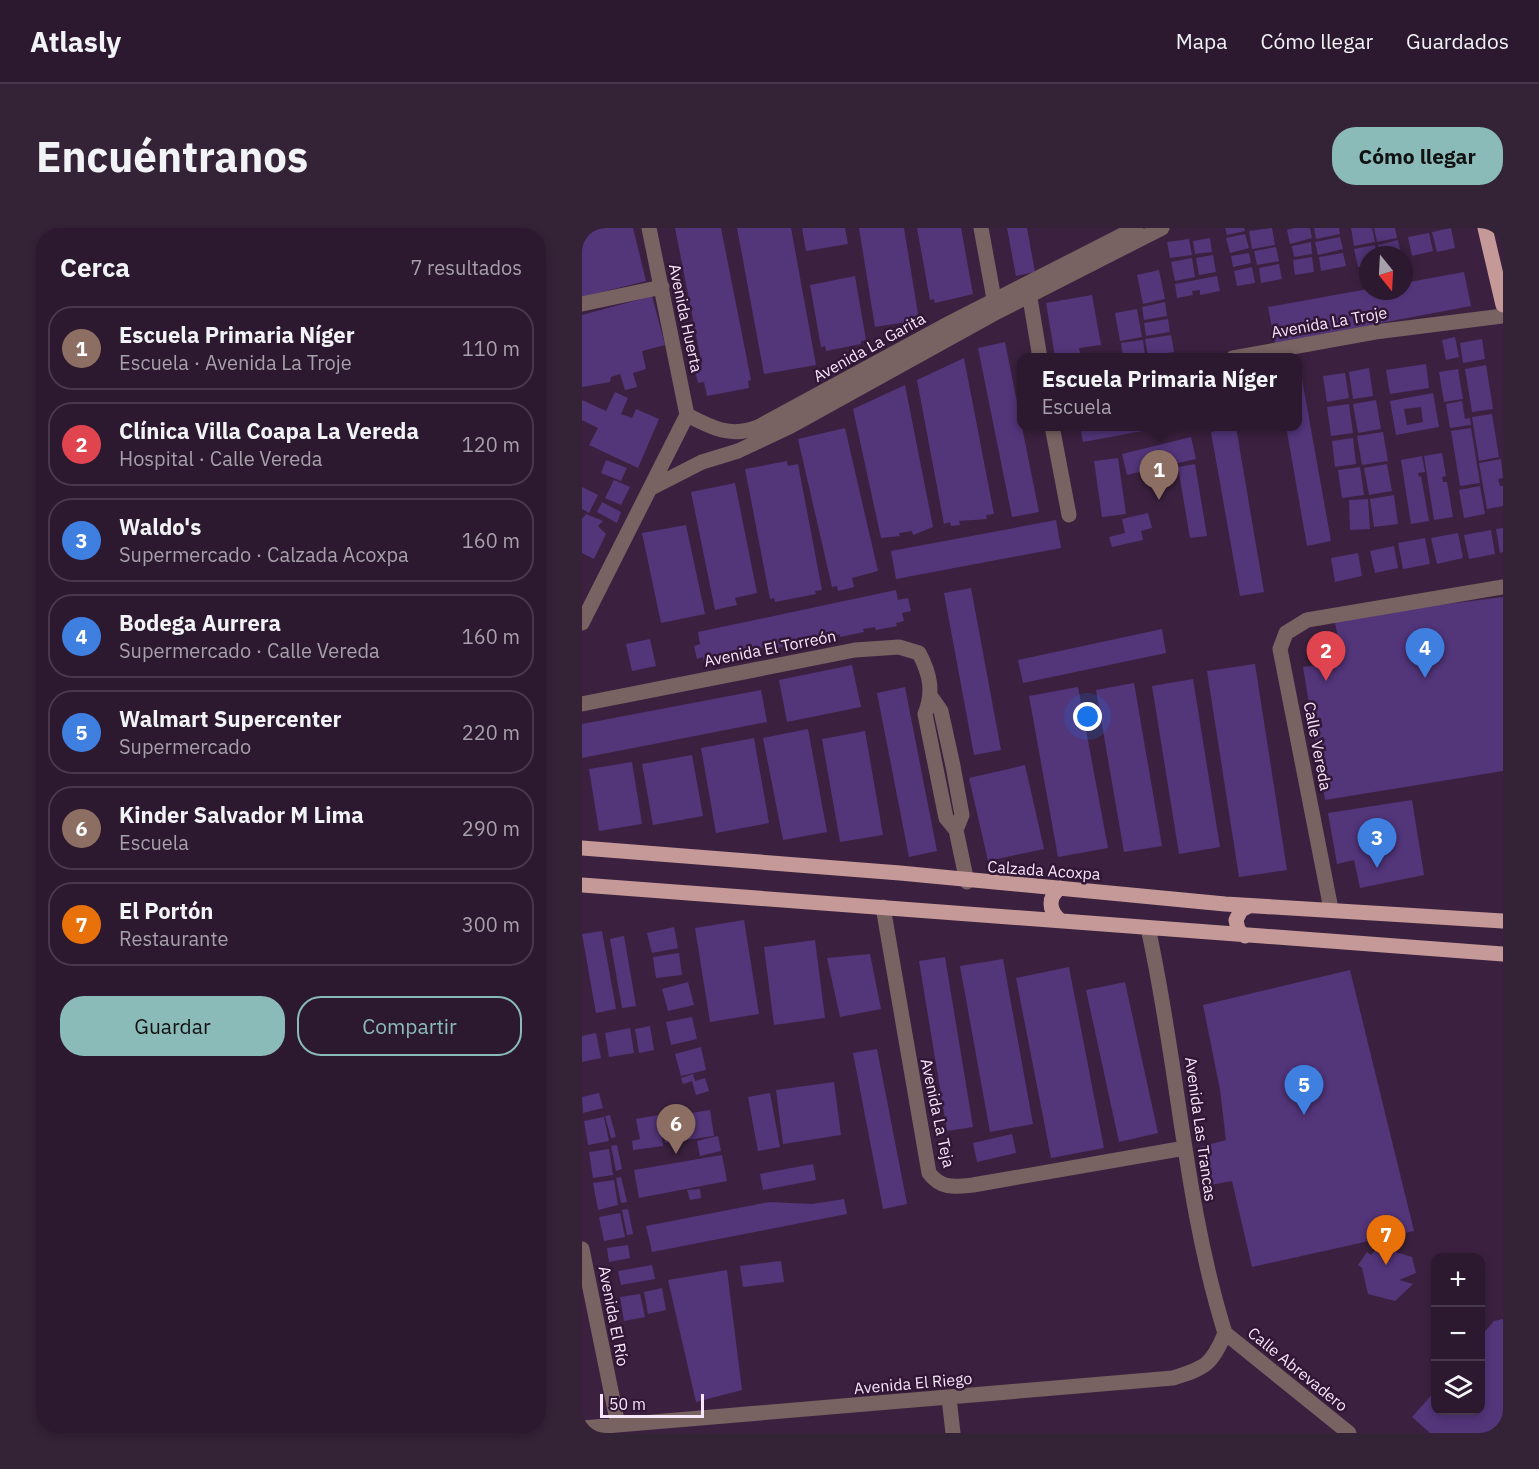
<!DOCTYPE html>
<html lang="es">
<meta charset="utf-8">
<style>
:root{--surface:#2c192f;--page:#342237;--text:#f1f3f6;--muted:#a6a0aa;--line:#48384b;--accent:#8bbbb9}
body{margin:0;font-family:"IBM Plex Sans",sans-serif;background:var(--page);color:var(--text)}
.controls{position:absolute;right:18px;bottom:18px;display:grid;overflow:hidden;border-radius:12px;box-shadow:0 3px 9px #0003}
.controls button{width:54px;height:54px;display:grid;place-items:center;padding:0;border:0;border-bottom:2px solid var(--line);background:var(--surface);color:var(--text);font:30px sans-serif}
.compass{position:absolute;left:777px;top:18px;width:54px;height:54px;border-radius:50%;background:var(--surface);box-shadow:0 3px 9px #0003;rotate:162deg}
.scale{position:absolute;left:18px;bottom:15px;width:104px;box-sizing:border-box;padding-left:6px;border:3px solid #f7e6fa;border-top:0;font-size:16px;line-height:21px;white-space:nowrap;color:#f7e6fa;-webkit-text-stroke:4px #311735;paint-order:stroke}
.you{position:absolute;left:506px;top:489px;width:21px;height:21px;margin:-15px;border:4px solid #fff;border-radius:50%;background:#1a73e8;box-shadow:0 0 0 9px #1a73e833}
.badge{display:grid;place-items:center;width:39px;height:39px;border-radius:50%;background:var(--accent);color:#fff;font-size:20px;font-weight:700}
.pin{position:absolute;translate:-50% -50px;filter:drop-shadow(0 2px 3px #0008)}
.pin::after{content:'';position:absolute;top:32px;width:21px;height:18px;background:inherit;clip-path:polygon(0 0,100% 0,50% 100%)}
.popup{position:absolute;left:435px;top:125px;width:285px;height:78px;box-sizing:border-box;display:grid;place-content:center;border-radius:12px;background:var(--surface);filter:drop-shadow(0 2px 4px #0005);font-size:20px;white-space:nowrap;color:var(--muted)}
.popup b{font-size:22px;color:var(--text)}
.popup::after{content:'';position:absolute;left:50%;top:100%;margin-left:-12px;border:12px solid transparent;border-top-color:var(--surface)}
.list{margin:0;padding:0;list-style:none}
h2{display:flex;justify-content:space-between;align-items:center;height:78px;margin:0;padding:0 24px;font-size:26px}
h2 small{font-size:20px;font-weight:400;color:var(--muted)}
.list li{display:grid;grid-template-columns:39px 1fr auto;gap:18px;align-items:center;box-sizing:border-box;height:84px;margin:0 12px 12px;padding:0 12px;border:2px solid var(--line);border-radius:24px}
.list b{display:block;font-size:22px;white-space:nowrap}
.list p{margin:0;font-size:20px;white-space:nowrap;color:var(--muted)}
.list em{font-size:20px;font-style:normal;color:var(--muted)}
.actions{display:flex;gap:12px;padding:18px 24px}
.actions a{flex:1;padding:14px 0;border:2px solid var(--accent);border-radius:24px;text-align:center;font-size:21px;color:var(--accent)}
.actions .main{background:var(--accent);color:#111}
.icon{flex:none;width:33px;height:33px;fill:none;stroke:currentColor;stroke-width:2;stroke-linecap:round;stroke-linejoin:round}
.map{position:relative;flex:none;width:921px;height:1205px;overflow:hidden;border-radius:24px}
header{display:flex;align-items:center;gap:36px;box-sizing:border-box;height:84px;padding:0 30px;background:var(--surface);border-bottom:2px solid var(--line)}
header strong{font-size:28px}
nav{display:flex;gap:33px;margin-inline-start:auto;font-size:21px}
.intro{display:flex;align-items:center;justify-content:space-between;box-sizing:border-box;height:144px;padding:0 36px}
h1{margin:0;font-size:42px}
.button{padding:15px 27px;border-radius:24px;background:var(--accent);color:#111;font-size:21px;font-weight:700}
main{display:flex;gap:36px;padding:0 36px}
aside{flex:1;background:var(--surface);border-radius:24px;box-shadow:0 3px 9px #0003}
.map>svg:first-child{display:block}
.building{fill:#53357a;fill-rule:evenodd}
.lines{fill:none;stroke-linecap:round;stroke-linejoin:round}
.minor{stroke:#796362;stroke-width:15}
.major{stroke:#c59997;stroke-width:15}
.labels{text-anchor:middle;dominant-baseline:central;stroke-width:5;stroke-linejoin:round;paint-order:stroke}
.street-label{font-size:16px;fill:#f7e6fa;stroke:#311735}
</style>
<header>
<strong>Atlasly</strong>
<nav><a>Mapa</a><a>Cómo llegar</a><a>Guardados</a></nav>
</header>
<div class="intro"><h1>Encuéntranos</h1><a class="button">Cómo llegar</a></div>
<main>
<aside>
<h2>Cerca<small>7 resultados</small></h2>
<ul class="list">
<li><span class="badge" style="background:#8d6e63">1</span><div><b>Escuela Primaria Níger</b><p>Escuela · Avenida La Troje</p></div><em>110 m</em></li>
<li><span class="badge" style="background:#e0444e">2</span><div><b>Clínica Villa Coapa La Vereda</b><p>Hospital · Calle Vereda</p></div><em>120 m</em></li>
<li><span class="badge" style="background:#3f7fe0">3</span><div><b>Waldo's</b><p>Supermercado · Calzada Acoxpa</p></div><em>160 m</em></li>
<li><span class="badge" style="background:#3f7fe0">4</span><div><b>Bodega Aurrera</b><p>Supermercado · Calle Vereda</p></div><em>160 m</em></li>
<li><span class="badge" style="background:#3f7fe0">5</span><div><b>Walmart Supercenter</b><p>Supermercado</p></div><em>220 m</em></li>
<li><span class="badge" style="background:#8d6e63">6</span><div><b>Kinder Salvador M Lima</b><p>Escuela</p></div><em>290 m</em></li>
<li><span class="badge" style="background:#e8710a">7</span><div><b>El Portón</b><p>Restaurante</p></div><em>300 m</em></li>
</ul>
<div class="actions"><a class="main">Guardar</a><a>Compartir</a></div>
</aside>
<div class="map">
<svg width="921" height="1205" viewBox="0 0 921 1205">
<rect width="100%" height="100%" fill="#3b213f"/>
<path class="building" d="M0 0H51L64 53 0 69Z
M93 0H139L169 152 166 153 167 160 125 168 122 154 116 155 112 138 120 137Z
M155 0H209L234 137 182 146Z
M220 0H263L266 16 224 23Z
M277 0H322L337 92 293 99Z
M335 0H379L391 66 353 75 352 71 348 72Z
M425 0H445L453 44 434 48Z
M643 0H662L663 3 645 7Z
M690 0 693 17 670 21 667 3Z
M712 0H728L730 10 708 16 705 2Z
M732 0H757L758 6 734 11Z
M769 0H790L793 14 772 18Z
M792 0H813L815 10 795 14Z
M869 0 873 20 855 24 850 4Z
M847 5 851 23 830 28 826 9Z
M663 6 667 20 648 25 644 10Z
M758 9 761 21 736 27 733 14Z
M628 10 630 24 613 26 611 13Z
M607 11 610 27 588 30 585 14Z
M816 12 819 27H798L796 17Z
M729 14 730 26 712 29 710 18Z
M793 17 795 27H786V37L776 39 772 21Z
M694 19 697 33 675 37 672 23Z
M667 25 669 35 651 39 649 28Z
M761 25 764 38 739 43 737 29Z
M631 27 634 44 617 47 614 30Z
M730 29 732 44 713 47 711 32Z
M610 30 613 49 593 53 589 34Z
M697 36 700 51 679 55 677 40Z
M670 39 673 55 655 58 652 43Z
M577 42 583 71 561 76 555 47Z
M882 44 889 78 693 115 686 79 786 61 822 63V55Z
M273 48 284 112 279 113V116L244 123 243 118 239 119 228 57Z
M635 48 638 63 618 67V62L610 63 611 67 595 70 593 56Z
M510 67 519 117 497 120 499 129H473L464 75Z
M70 68 83 117 60 123 64 141 51 145 55 159 43 162 38 146 29 149 28 154 0 159V87Z
M583 74 585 88 562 92 560 79Z
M555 81 560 109 538 113 533 85Z
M586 91 588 104 564 108 562 95Z
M589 107 592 124 566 128 563 111Z
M873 109 877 129 864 132 860 112Z
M900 111 903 131 881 135 878 115Z
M561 112 563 128 541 129 539 115Z
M423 114 457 284 430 289 396 120Z
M382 130 412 286 404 287 405 291 377 293 378 297 369 298 368 294 362 296 335 152Z
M844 136 847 160 808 166 804 142Z
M904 137 911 181 890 184 883 141Z
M787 140 791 168 771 171 767 144Z
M876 141 881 171 862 174 857 144Z
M763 145 767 170 745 174 741 148Z
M720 151 749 313 725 318 704 198H715V152Z
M323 157 351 299 331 307 330 303 317 305 318 308 299 310 271 181Z
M33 164 46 170 39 186 50 190 54 181 77 191 56 240 7 217 16 200 0 192V172L24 183Z
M851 165 857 199 814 207 808 173ZM839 179 841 194 825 197 822 181Z
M794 172 799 201 776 205 771 176Z
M880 173 883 191 888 190 889 197 868 200 864 176Z
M767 176 771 205 749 208 745 179Z
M910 186 917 229 897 233 890 189Z
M498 198H577V200L501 214Z
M654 199 682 364 658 368 629 204Z
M263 200 296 343 270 350 272 359 256 363 255 358 250 359 216 211Z
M889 200 898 255 878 258 869 203Z
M801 204 806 233 780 237 775 208Z
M609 209 614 231 545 247 540 226Z
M771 210 774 236 753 239 750 213Z
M860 225 864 248 860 249 861 254H865L871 289 852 292 842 228Z
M840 228 843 244 836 245 837 249 839 248 847 293 829 296 819 232Z
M536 230 544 286 520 289 512 233Z
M919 231 921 250 916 251 918 258H921V278L905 281 897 235Z
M24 232 45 240 39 253 19 245Z
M205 233 206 238 216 236 240 362 233 363 234 366 193 374 192 370 188 371 163 241Z
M613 236 625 308 608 310 596 239Z
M805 236 810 263 787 267 782 240Z
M778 239 782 267 760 270 756 242Z
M32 252 48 259 39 277 23 270Z
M153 255 175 365 153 370 155 377 133 382 109 264Z
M898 258 903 286 882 290 877 262Z
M0 259 16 267 7 285 0 281Z
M812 267 816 296 792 299 788 271Z
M786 271 788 301 768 302 767 272Z
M20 274 39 284 35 295 15 284Z
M566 285 570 300 559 303 561 312 530 319 527 309 543 305 540 291Z
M4 286 21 293 16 298 24 306 12 331 0 325V291Z
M474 292 479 320 314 351 309 323Z
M104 297 123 386 79 395 60 305Z
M921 300V324L918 325 914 301Z
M909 302 913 326 887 331 882 307Z
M876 305 881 330 855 336 849 310Z
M843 310 848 336 821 341 816 315Z
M812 318 816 340 793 345 788 323Z
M776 325 780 348 753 354 749 330Z
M389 360 419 522 392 527 362 365Z
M314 362 316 372 326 370 329 383 320 385 322 393 314 395 315 398 294 402 293 399 281 401 282 404 258 409V406L224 415V412L190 422 189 418 177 421 178 425 155 430 154 426 122 434 121 429 115 431 112 418 118 416 116 404Z
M921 369V543L743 572 721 439 761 434 752 390Z
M580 401 584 425 441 455 436 432Z
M68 411 74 438 50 443 44 416Z
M673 436 705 642 657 649 625 443Z
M270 437 279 479 205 494 197 452Z
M611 451 638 619 597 626 570 458Z
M552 455 580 618 542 624 514 462Z
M323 459 355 623 327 629 295 465Z
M496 459 526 620 476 629 447 468Z
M179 462 185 494 0 530V496Z
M226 501 245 604 201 612 181 510Z
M283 503 301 607 258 614 240 511Z
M172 510 187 595 134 605 119 520Z
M110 527 121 588 71 597 60 536Z
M50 534 60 596 17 603 7 541Z
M443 537 462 621 406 633 387 550Z
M830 572 842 647 778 660 772 632 755 636 746 585Z
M162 692 177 786 128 794 113 700Z
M92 699 96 720 70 725 65 705Z
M20 703 34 781 14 785 0 706Z
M42 708 54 778 40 780 28 711Z
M233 712 243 790 192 797 182 719Z
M97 725 100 747 74 750 71 729Z
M288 726 299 781 258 789 245 730Z
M363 729 391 899 365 903 337 733Z
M421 731 451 896 408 904 378 738Z
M487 739 522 920 469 930 434 750Z
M768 742 832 1003 670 1039 650 953 623 958 618 919 644 912 638 862 621 777Z
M106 754 112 777 86 783 80 761Z
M543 754 576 905 537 914 504 762Z
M110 789 115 811 89 817 84 794Z
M68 798 72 822 57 825 53 801Z
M48 800 52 825 27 829 23 805Z
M14 805 19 830 0 834V808Z
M119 819 124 842 99 848 93 826Z
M295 821 325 976 301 981 271 825Z
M111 846 113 853 123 850 127 863 114 867 110 853 101 856 99 850Z
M252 854 259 907 201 916 194 862Z
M17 865 21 880 1 885 0 869Z
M188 865 198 919 176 923 166 869Z
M128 882 132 908 83 915 79 890Z
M28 887 34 909 29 910 23 888Z
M76 887 81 918 51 922 50 913 58 911 54 891Z
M22 889 27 913 6 917 2 893Z
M430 906 434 925 395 934 391 915Z
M136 908 139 923 118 928 115 913Z
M35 917 40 941 34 943 29 918Z
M27 921 31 947 11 950 7 924Z
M140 927 145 953 57 970 52 942Z
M231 936 234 952 181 962 178 946Z
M39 949 45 974 39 975 34 950Z
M32 952 36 977 16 982 11 955Z
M118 961 119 970 108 972 105 962Z
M262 971 265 986 70 1024 64 998 187 974 230 976Z
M46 981 51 1006 45 1007 40 982Z
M38 985 43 1009 22 1013 17 989Z
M46 1017 48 1030 27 1034 25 1020Z
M797 1019 830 1029 834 1045 817 1052 831 1056 813 1073 786 1066 780 1040 776 1037 785 1024 789 1027Z
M199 1033 202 1054 161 1059 158 1038Z
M70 1037 73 1051 39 1057 36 1043Z
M145 1042 160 1162 114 1174 86 1052Z
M80 1060 84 1082 66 1086 62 1064Z
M58 1066 63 1089 42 1093 38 1069Z
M921 1091V1205H848L830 1189 854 1162V1182H898V1109L912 1093Z"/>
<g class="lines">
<path class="minor" d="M67 0 105 187
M399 0 414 82
M446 58 458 130
M0 76 80 59
M651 130 793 104 921 88
M105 187C130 200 149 210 176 199L362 98 554 0
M470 198 487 287
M71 259 120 234 156 223 209 198 415 84 580 0
M0 395 105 187
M350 470 359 483 371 538 380 587 374 602
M0 476 273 422 317 419 337 425C348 446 352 463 343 486L364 590 374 602 385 654
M301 679 347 945C359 961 372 959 391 957L603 920
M749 681 698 421 704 405 725 392 921 359
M566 700C596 834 602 974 643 1105
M0 1021 36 1197
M643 1105 767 1205
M367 1170 371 1205
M0 1200 591 1150C623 1140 630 1137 643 1105"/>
<path class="major" d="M903 0 921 77
M0 620 318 645 643 676 921 693
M0 657 921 726
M478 692C466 682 466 669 478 660
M663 708 656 702 654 692 659 682 667 678"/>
</g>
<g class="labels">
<g class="street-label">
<text transform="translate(104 90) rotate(78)">Avenida Huerta</text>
<text transform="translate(747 94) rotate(-10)">Avenida La Troje</text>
<text transform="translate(287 119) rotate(-29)">Avenida La Garita</text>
<text transform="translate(188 420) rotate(-11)">Avenida El Torreón</text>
<text transform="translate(736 518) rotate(79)">Calle Vereda</text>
<text transform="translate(462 642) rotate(4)">Calzada Acoxpa</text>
<text transform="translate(356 885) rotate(78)">Avenida La Teja</text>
<text transform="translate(619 901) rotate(82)">Avenida Las Trancas</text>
<text transform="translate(32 1088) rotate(79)">Avenida El Río</text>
<text transform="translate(716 1141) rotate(39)">Calle Abrevadero</text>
<text transform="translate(331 1155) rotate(-5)">Avenida El Riego</text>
</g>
</g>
</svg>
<div class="controls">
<button>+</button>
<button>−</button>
<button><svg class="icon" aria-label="layers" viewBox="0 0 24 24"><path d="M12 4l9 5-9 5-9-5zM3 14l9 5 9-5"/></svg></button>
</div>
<svg class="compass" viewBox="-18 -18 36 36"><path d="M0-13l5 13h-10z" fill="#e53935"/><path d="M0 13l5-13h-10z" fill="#a6a0aa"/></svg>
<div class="scale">50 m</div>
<div class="you"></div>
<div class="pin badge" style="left:577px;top:272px;background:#8d6e63">1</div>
<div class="popup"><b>Escuela Primaria Níger</b>Escuela</div>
<div class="pin badge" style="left:744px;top:453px;background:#e0444e">2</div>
<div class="pin badge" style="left:795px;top:640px;background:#3f7fe0">3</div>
<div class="pin badge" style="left:843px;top:450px;background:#3f7fe0">4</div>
<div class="pin badge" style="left:722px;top:887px;background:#3f7fe0">5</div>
<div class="pin badge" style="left:94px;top:926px;background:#8d6e63">6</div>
<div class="pin badge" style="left:804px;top:1037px;background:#e8710a">7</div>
</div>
</main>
